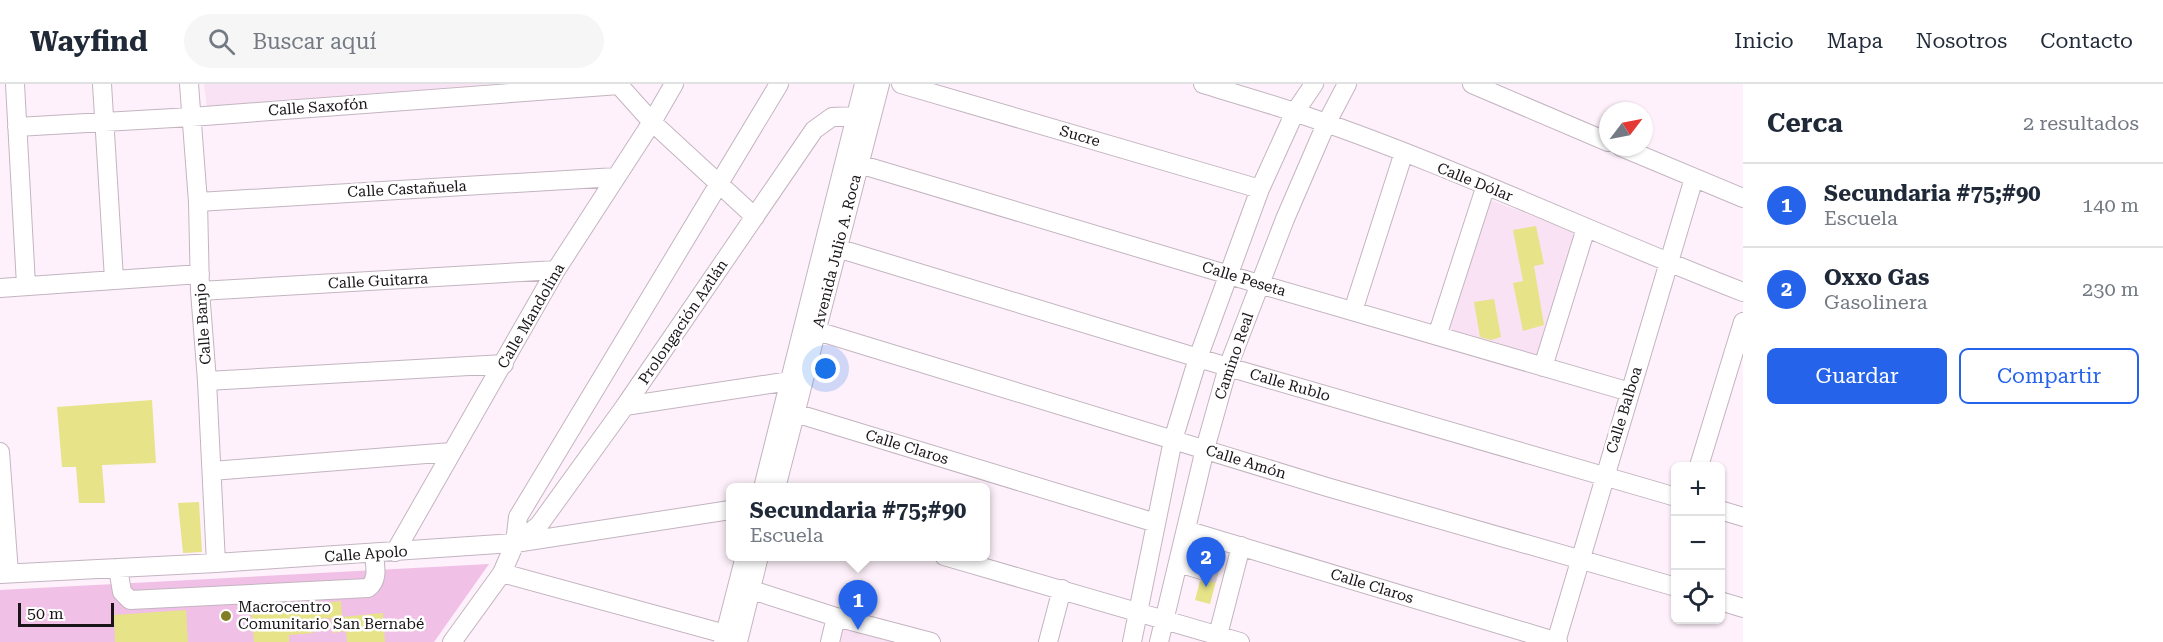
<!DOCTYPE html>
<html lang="es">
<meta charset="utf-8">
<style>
:root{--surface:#fff;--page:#f6f6f7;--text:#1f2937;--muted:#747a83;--line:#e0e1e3;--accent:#2563eb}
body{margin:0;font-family:"Roboto Serif",serif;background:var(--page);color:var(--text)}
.controls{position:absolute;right:18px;bottom:18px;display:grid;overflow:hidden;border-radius:9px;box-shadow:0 2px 4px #0004}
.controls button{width:54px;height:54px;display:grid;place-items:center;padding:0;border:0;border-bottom:2px solid var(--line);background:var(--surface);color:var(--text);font:30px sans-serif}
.compass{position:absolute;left:1599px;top:18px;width:54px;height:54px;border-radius:50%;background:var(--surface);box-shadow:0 2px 4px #0004;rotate:58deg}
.scale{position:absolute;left:18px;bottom:15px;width:96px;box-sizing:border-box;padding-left:6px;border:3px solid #191418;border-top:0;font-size:16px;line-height:21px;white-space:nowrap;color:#191418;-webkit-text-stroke:4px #fff;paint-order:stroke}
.you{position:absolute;left:826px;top:285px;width:21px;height:21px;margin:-15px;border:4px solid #fff;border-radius:50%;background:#1a73e8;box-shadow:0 0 0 9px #1a73e833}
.badge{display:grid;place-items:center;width:39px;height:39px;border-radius:50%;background:var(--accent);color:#fff;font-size:20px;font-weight:700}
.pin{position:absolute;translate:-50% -50px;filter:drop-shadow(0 2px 3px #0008)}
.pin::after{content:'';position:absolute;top:32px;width:21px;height:18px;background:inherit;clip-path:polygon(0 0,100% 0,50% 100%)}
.popup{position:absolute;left:726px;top:399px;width:264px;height:78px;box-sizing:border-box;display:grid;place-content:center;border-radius:9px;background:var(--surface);filter:drop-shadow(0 2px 4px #0005);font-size:20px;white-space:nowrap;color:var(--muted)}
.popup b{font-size:22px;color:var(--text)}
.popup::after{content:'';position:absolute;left:50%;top:100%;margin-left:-12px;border:12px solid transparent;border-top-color:var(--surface)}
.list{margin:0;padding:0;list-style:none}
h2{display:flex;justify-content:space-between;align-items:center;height:78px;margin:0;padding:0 24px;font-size:26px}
h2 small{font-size:20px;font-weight:400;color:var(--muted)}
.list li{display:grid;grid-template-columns:39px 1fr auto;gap:18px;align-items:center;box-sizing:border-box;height:84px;padding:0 24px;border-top:2px solid var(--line)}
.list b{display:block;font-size:22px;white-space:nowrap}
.list p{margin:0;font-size:20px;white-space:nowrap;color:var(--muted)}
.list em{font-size:20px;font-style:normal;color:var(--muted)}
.actions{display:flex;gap:12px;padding:18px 24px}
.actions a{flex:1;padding:14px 0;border:2px solid var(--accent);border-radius:9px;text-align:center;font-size:21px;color:var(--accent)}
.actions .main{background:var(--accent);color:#fff}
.icon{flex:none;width:33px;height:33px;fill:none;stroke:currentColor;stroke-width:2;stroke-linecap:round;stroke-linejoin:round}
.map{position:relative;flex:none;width:1743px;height:558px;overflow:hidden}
header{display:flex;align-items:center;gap:36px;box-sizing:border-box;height:84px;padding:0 30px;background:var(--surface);border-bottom:2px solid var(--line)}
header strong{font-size:28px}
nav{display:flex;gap:33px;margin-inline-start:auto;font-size:21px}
.search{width:420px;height:54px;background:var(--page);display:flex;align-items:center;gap:15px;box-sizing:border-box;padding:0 21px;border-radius:33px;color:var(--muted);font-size:22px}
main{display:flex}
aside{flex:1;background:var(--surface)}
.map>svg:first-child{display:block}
.built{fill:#f8e2f3}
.green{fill:#f1c0e6}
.building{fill:#e7e388}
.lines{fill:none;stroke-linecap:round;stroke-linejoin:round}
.minor-tunnel{stroke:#dcd0d9;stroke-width:18;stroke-dasharray:18 9;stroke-linecap:butt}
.minor-casing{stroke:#c3b5c0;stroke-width:20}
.minor{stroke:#fff;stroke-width:18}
.poi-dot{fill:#837e26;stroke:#fff;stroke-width:2}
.labels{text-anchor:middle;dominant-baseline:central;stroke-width:5;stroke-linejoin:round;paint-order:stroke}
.street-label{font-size:15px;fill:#191418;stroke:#fff}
.poi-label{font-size:15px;fill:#191418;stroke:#fff;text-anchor:start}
</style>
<header>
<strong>Wayfind</strong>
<div class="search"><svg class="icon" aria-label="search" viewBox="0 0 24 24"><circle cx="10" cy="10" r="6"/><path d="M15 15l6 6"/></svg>Buscar aquí</div>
<nav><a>Inicio</a><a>Mapa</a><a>Nosotros</a><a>Contacto</a></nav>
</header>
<main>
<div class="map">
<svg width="1743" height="558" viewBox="0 0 1743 558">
<rect width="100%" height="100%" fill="#fef1fb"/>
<path class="built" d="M204 0H570L375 9 207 24Z
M1488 115 1579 150 1540 275 1447 249Z
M844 535 908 558H839Z"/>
<path class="green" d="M489 480 434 558H0V506Z"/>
<path class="building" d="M1536 142 1544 180 1534 182 1544 241 1523 247 1513 199 1523 197 1513 146Z
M1494 215 1501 253 1491 256 1480 253 1474 218Z
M152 316 156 379 102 381 105 419H79L76 383H62L57 323Z
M199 418 202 468 183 469 178 419Z
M1211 480 1220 482 1210 520 1195 516 1200 497 1209 494 1213 490Z
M341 517 342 533 383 529 385 558H347L346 547 333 549 331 534 310 535 313 549 289 551V558H254L251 526Z
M186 526 188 558H115L114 531Z"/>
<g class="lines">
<path class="minor-tunnel" d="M1202 486 1218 490"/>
<g class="minor-casing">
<path id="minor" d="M15 0 26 201
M102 0 114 195
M189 0 198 118 200 207 207 297 216 479
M618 0 652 38 755 133
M901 0 1260 105
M1203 0C1233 9 1264 18 1294 28 1447 79 1593 150 1743 208
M1472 0 1608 58
M17 43 191 33 619 1
M1621 63 1743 114
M859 80 1259 200 1630 308
M198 118 616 93
M837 164 1228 283 1676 413
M0 204 200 190
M200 207 556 186
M1353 227 1404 68
M817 247 1327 403 1676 503
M1437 252 1486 101
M1543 283 1586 144
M207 297 504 280
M625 322 790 297
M795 329 1156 439
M0 368 9 489
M1699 382 1743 238
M212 387 451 368
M763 404 864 0
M776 404 880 0
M1720 426 1743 433
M1186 446 1558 558
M519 457 539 441 625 322 814 46 832 33 856 32
M395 468 556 186 652 38 674 0
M944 472 1240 558
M1178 479 1202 486
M118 484 122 508 130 516 368 504C379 496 375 482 374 470
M502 489 725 550
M0 490 216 479 515 459 730 426
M752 506 836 533 931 558
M1720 517 1743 524
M1218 551 1241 462
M452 558 502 489 515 459 518 433 779 0
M723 558 745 472
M738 558 759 472
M830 558 836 533
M1048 558 1062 505
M1132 558 1173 356 1198 274 1260 105 1295 28 1314 0
M1159 558 1205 365 1228 283 1285 135 1326 40 1347 0
M1556 558 1694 94"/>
</g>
<use href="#minor" class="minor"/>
</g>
<circle class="poi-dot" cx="226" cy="532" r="6"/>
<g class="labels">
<g class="street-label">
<text transform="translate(318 23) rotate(-4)">Calle Saxofón</text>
<text transform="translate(1080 52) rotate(16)">Sucre</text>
<text transform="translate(1475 98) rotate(22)">Calle Dólar</text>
<text transform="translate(407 105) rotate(-3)">Calle Castañuela</text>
<text transform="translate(837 167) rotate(-76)">Avenida Julio A. Roca</text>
<text transform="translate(1244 195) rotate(17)">Calle Peseta</text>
<text transform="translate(378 197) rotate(-3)">Calle Guitarra</text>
<text transform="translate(531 232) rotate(-60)">Calle Mandolina</text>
<text transform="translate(683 238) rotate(-56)">Prolongación Aztlán</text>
<text transform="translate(203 240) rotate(-94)">Calle Banjo</text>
<text transform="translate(1234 272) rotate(-71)">Camino Real</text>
<text transform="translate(1290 301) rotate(16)">Calle Rublo</text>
<text transform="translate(1624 326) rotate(-73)">Calle Balboa</text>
<text transform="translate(907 363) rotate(17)">Calle Claros</text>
<text transform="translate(1246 378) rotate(17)">Calle Amón</text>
<text transform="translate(366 470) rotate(-4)">Calle Apolo</text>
<text transform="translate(1372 502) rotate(17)">Calle Claros</text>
</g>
<g class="poi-label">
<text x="238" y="523">Macrocentro<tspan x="238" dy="17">Comunitario San Bernabé</tspan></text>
</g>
</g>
</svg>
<div class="controls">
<button>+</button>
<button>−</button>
<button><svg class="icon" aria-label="locate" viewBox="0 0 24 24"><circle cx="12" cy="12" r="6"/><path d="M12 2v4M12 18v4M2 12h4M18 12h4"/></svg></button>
</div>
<svg class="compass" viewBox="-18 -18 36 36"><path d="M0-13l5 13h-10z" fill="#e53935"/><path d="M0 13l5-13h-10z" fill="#747a83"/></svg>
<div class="scale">50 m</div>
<div class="you"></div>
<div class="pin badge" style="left:858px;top:546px">1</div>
<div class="popup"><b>Secundaria #75;#90</b>Escuela</div>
<div class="pin badge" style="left:1206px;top:503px">2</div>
</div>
<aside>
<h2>Cerca<small>2 resultados</small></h2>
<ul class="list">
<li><span class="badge">1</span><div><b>Secundaria #75;#90</b><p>Escuela</p></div><em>140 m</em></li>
<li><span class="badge">2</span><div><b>Oxxo Gas</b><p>Gasolinera</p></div><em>230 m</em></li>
</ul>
<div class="actions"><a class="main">Guardar</a><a>Compartir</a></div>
</aside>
</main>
